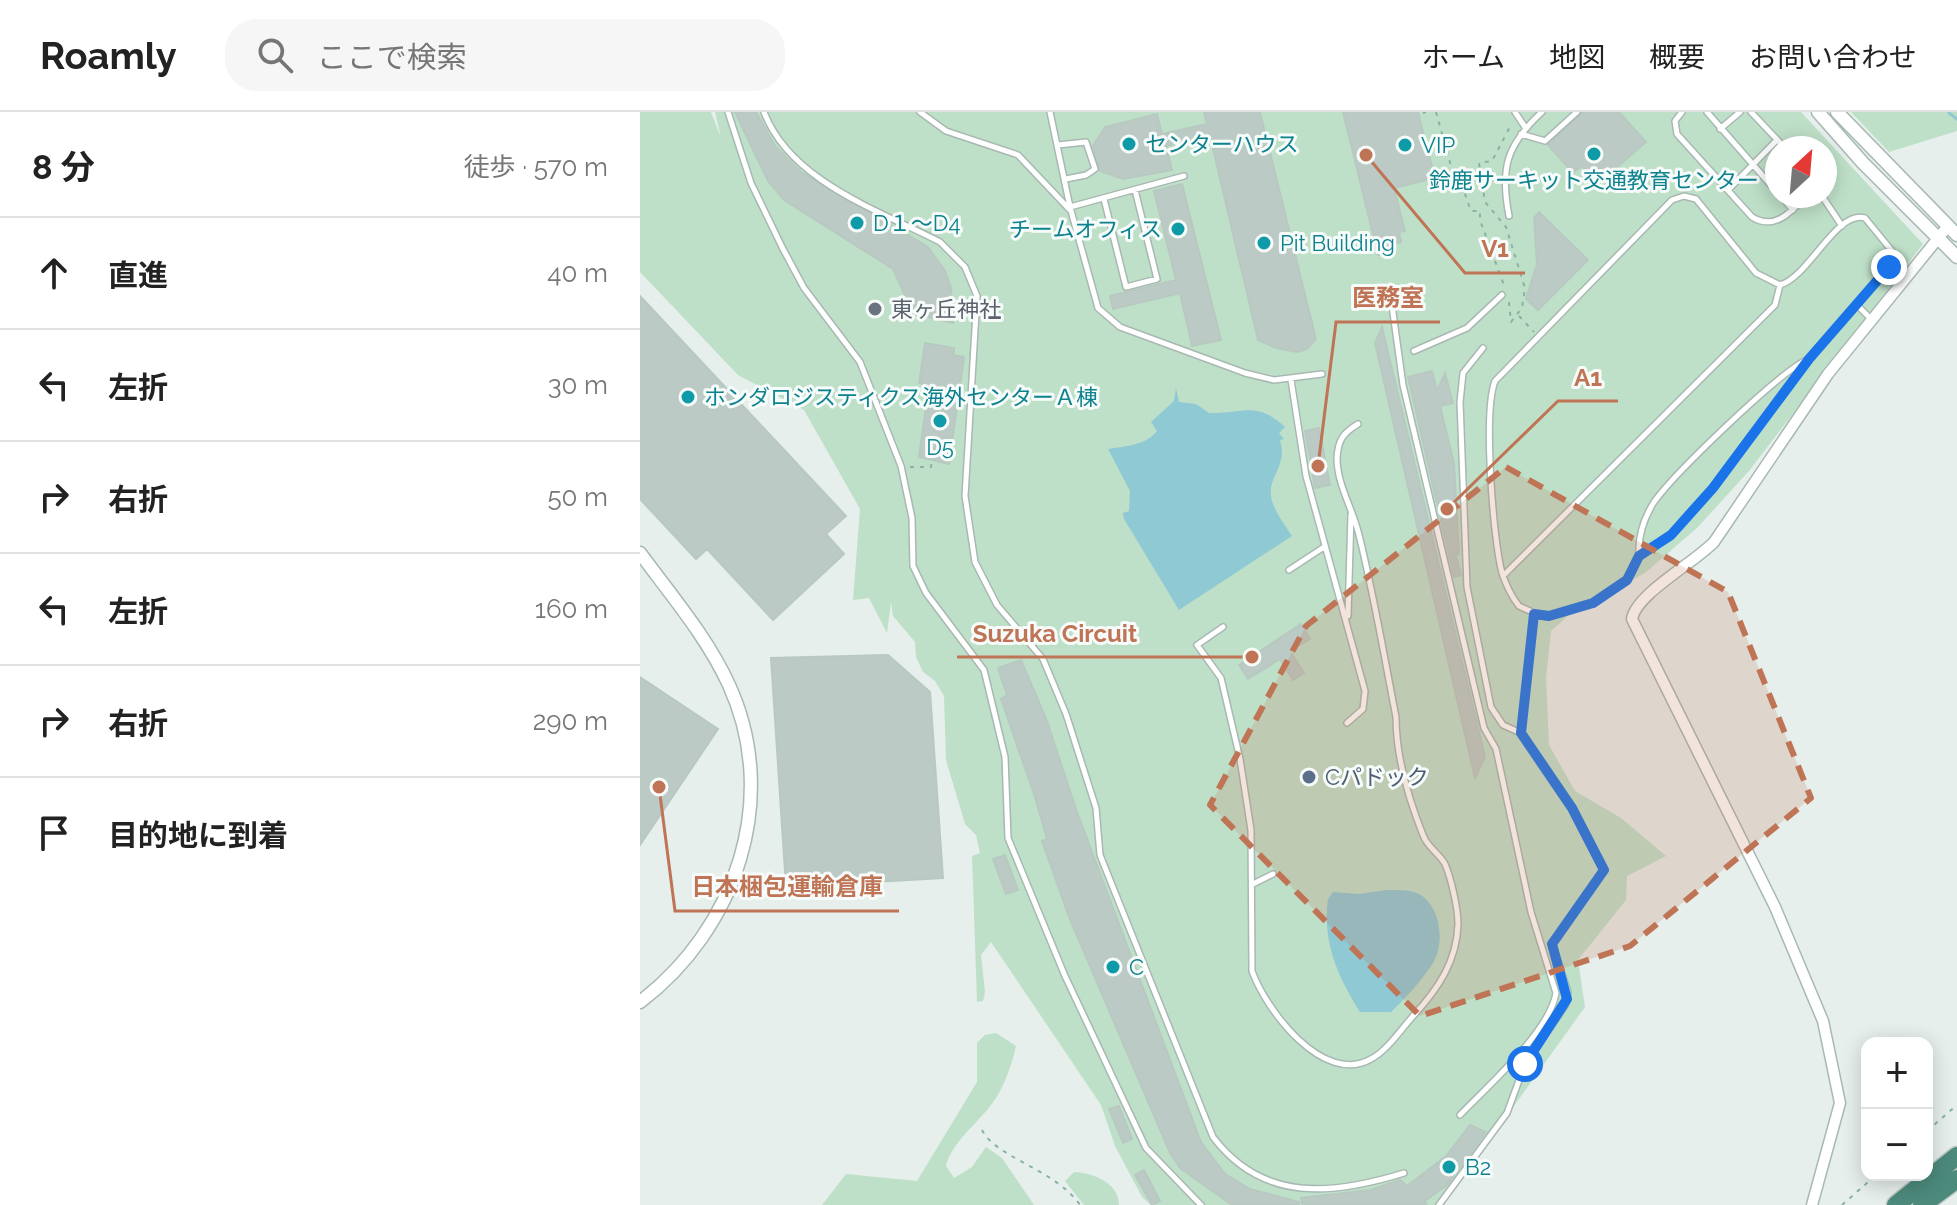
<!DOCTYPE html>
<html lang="ja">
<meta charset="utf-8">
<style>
:root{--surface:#fff;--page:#f6f6f6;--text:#222;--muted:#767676;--line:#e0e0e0}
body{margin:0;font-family:Raleway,"Noto Sans JP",sans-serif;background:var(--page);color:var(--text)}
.controls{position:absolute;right:24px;bottom:24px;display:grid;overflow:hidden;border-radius:16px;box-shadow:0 4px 20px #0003}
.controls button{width:72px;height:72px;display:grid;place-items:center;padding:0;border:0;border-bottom:2px solid var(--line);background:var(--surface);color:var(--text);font:40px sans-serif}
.compass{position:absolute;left:1125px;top:24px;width:72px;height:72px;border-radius:50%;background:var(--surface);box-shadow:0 4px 20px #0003;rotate:26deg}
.stop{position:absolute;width:24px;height:24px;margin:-18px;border:6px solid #1a73e8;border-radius:50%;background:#fff}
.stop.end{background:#1a73e8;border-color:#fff;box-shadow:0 2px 8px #0008}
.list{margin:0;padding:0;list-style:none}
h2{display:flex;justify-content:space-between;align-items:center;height:104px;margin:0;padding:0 32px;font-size:34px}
h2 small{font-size:26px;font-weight:400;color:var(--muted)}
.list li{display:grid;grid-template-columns:52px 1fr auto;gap:24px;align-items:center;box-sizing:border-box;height:112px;padding:0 32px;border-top:2px solid var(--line)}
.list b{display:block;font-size:30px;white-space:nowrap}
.list em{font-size:26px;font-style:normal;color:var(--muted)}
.icon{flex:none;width:44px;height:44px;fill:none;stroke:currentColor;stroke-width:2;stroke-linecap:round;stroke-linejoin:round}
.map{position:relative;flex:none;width:1317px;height:1093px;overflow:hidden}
header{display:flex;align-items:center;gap:48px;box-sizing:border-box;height:112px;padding:0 40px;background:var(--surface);border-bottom:2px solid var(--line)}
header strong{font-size:38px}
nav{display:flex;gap:44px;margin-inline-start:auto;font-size:28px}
.search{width:560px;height:72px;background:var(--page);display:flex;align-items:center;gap:20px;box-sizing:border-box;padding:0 28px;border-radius:32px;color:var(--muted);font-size:30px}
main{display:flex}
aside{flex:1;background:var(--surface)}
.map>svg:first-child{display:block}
.green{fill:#bfe0c8;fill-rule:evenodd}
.water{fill:#8ec9d4}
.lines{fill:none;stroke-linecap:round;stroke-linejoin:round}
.stream{stroke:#8ec9d4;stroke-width:3}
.building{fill:#bbcac4;stroke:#b8c9c2;stroke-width:2}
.service-casing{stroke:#a8b8b2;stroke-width:8}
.minor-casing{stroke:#a8b8b2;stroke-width:13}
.tertiary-casing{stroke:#a8b8b2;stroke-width:15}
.trunk-casing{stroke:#c2cac8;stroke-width:21}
.path{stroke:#86b3a5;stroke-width:2;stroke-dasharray:4 6;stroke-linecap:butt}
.service{stroke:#fff;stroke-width:5}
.minor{stroke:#fff;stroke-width:10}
.tertiary{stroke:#fff;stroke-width:12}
.trunk{stroke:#4c8a7c;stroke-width:18}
.route{stroke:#1a73e8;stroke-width:10}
.marked{fill:#c07456;fill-opacity:0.2;stroke:#c07456;stroke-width:6;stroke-dasharray:16 10;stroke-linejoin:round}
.culture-dot{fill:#0f9aa8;stroke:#f7fbf9;stroke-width:3}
.worship-dot{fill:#6b7280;stroke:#f7fbf9;stroke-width:3}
.service-dot{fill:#5c6f8a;stroke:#f7fbf9;stroke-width:3}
.labels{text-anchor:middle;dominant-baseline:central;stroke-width:6;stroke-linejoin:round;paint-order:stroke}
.culture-label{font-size:22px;fill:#0d838f;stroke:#f7fbf9;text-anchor:start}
.worship-label{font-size:22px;fill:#5b616d;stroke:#f7fbf9;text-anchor:start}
.service-label{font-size:22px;fill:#4e5e75;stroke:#f7fbf9;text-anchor:start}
.leader{fill:none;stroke:#c07456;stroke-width:3}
.callout-dot{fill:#c07456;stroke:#f7fbf9;stroke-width:3}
.callout-label{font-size:24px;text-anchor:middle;font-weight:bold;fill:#c07456;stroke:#f7fbf9;stroke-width:6;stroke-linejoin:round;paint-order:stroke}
</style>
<header>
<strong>Roamly</strong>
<div class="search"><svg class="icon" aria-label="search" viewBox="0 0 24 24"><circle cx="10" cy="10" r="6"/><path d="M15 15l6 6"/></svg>ここで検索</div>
<nav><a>ホーム</a><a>地図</a><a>概要</a><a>お問い合わせ</a></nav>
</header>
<main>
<aside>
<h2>8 分<small>徒歩 · 570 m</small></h2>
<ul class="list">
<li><svg class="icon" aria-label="ahead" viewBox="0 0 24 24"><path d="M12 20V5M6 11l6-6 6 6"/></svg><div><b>直進</b></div><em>40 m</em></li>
<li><svg class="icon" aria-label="left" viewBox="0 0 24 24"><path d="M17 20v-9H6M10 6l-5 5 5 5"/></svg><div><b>左折</b></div><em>30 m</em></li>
<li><svg class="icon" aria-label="right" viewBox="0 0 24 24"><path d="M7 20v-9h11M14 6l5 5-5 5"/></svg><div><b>右折</b></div><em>50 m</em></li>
<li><svg class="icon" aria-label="left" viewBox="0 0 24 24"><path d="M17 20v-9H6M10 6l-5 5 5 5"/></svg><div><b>左折</b></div><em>160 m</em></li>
<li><svg class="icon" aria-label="right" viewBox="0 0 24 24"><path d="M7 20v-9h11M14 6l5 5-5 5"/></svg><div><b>右折</b></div><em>290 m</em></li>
<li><svg class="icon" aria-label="arrive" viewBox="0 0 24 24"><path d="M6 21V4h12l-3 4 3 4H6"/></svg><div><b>目的地に到着</b></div></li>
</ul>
</aside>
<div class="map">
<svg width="1317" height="1093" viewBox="0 0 1317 1093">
<rect width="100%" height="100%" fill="#e6efeb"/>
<path class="green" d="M0 0H71L81 26 75 0H1161L1283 132 1109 359 1058 415 1005 461 930 502 911 519 906 566 909 633 935 679 981 706 1026 744 987 764 986 788 938 848 945 895 803 1093H511L502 1085 475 1034 461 993 351 830 341 843 345 880 343 889 337 890 332 744 340 741 336 723 325 712 306 648 304 584 295 569 283 560 276 545 275 530 253 504 251 490 247 521 229 486 213 488 220 397 164 298 98 263 0 160ZM1137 36H1185V84H1137Z
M1211 0H1317V19L1249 40Z
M356 921 376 934C372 953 363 978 351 993 336 1013 312 1030 306 1054L314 1066 332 1055 346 1035 362 1046 394 1093H182L206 1062 277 1069 337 970V931L345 923Z
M434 1060C454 1061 479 1071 479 1093H444L425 1069Z"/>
<path class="water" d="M536 276 539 290 556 292 569 301C603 302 616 288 645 315L639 321 644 327 640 328C648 354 628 364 631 384 633 398 645 413 652 424L539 498 484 407 483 401 489 399 490 379 468 337C485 334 505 334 517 319L511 310 534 289Z
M747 778C757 778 770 777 779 782 801 794 805 831 793 851 783 867 765 887 751 900H720C698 865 682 830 688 787L693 780 719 782Z"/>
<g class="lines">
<path class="stream" d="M1309 1 1317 7"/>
</g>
<path class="building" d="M95 0H116L135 34 161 60 288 135 305 159 311 176 313 211 265 200V183L253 157 144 88 128 69Z
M564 0H620L676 227 667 237 657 240 636 236 618 228 570 24 526 34 532 58 483 67 460 59 453 34 465 15 517 2 522 22 567 12Z
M703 0H778L795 66 754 76 765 119 759 120 761 130 753 132 755 139 738 143Z
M942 0H979L1006 30 958 72 942 54 933 61 908 33Z
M542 72 581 228 552 234 540 181 473 197 470 184 536 168 514 79Z
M899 100 948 148 898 198 886 187 897 152 894 106Z
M0 184 206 404 186 422 204 442 133 508 67 437 56 447 0 387Z
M742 215 845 645 835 666 735 231Z
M285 231 314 236V243L324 245 309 352 279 345 289 273 279 271Z
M792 259 797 279 805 261 813 291 800 294 814 351 819 442 816 443 821 463 814 465 768 265Z
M679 316 690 373 675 376 665 319Z
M661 512 670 527 650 539 664 561 653 568 640 547 608 567 599 553Z
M248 543 290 580 303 766 146 775 131 546Z
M381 548 407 609 437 700 561 1030 585 1062 610 1077 659 1090V1093H592L540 1056 530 1041 429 805 402 729 407 727 395 685 361 587 367 583 358 556Z
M0 565 78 617 0 733Z
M365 743 378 778 366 782 353 747Z
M479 994 492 1027 483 1031 469 997Z
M830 1013 846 1020 807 1073 785 1089 787 1093H662L661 1086 731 1078 760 1068 767 1074 806 1044Z
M504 1058 520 1089 512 1093 495 1063Z"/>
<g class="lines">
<g class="service-casing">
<path id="service" d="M88 0 111 71 143 137 164 176 220 250 261 354 272 406 273 454 286 481 344 558 365 645 368 726 425 864 506 1036 561 1093
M124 0C150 69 238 98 300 130L325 155 337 184 325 384 335 450 357 493 403 547 426 602 456 696 460 743 573 1025C623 1091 693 1083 764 1061
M280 0 306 19 378 43 430 98
M410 0 430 95 458 196 480 215 605 261 634 268 682 262
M875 0 885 15
M1042 0 1035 9 1037 22 1112 105C1135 119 1151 100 1166 84
M1067 0 1137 80
M1111 0 1145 36
M1080 17 1100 0
M881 22 905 29 937 0
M418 33 446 30 455 57 446 63 426 67
M1088 78 1137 28
M1141 84 1153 98
M1182 84 1202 114
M464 87 486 175 517 167 495 78
M430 95 544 64
M869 104C860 57 866 33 902 0
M750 179 763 273 844 616 856 637 891 800 916 881C910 919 847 975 820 1003
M1217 193 1169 247 1073 376 1031 423 999 444 987 468 953 491 919 502 901 504 879 494C871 484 866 473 862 461 853 427 843 300 855 269L1032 88 1044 84 1056 87 1116 161 1140 173C1169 165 1196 98 1225 106L1252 139 1249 155 1217 193 1231 207
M774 239 827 216 862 183
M651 268 666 364 725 579 723 597 707 611
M999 443C998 425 1004 406 1014 390 1035 361 1137 262 1168 247
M649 458 684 435
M863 464 1135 193 1140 173
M708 504 711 402
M583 515 557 533 581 566 600 647 611 718 612 859C626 898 683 974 731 947 748 938 761 917 774 903 798 877 817 849 818 812 818 796 811 766 805 752 799 741 787 735 783 723 769 688 756 643 756 605 744 544 734 483 719 423 713 397 697 373 697 346 698 328 703 321 718 312
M881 621 894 502
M613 772 633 762
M799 1093 867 1001 885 952 925 894 928 880 912 832 964 758 932 696 881 621 863 613 851 595 827 475 820 290 823 261 843 236"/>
</g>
<g class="minor-casing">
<path id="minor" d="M1172 1093 1200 991 1183 909 1135 795 992 507C996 482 1054 451 1074 430L1188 262 1308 114"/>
</g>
<g class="tertiary-casing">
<path id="tertiary" d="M1178 0 1223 51 1317 145
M1197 0 1317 123
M0 441C31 483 67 525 89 573 141 687 96 817 0 890"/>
</g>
<g class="trunk-casing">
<path id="trunk" d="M1256 1093 1317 1044
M1282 1093 1317 1067"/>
</g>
<path class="path" d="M796 0 814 65H819L831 99H840V108L865 176
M783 1 786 0
M869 190 871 210 882 196 885 176 866 115 845 90 839 51 852 49 872 11
M879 204 894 220
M270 355H291L292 348
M342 1018C356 1046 415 1057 440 1093
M1287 1019 1317 993
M1202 1093 1236 1063"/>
<use href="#service" class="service"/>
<use href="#minor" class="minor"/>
<use href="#tertiary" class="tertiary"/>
<use href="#trunk" class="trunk"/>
</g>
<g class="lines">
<path class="route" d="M885 952 927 887 912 832 964 758 932 696 881 621 894 502 909 504 953 491 987 468 999 444 1031 423 1073 376 1169 247 1249 155"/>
</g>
<path class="marked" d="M866 355 1088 480 1171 686 990 834 780 904 570 693 666 514Z"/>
<g class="culture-dot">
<circle cx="489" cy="32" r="8"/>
<circle cx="765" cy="33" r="8"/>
<circle cx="954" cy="42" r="8"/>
<circle cx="217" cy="111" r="8"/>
<circle cx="538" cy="117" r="8"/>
<circle cx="624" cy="131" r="8"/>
<circle cx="48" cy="285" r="8"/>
<circle cx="300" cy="309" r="8"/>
<circle cx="473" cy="855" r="8"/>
<circle cx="809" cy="1055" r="8"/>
</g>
<circle class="worship-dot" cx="235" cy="197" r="8"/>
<circle class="service-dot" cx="669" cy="665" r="8"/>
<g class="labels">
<g class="culture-label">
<text x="505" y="32">センターハウス</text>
<text x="781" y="33">VIP</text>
<text x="954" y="68" text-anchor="middle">鈴鹿サーキット交通教育センター</text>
<text x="233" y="111">D１～D4</text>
<text x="522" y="117" text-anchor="end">チームオフィス</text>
<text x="640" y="131">Pit Building</text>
<text x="64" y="285">ホンダロジスティクス海外センターＡ棟</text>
<text x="300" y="335" text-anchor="middle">D5</text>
<text x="489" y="855">C</text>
<text x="825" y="1055">B2</text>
</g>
<g class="worship-label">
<text x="251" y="197">東ヶ丘神社</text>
</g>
<g class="service-label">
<text x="685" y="665">Cパドック</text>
</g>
</g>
<path class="leader" d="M726 43L825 161H885M678 354L696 210H800M807 397L918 289H978M612 545L513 545H317M19 675L35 799H259"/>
<g class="callout-dot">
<circle cx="726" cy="43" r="8"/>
<circle cx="678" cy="354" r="8"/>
<circle cx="807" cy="397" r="8"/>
<circle cx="612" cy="545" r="8"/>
<circle cx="19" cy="675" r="8"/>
</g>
<g class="callout-label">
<text x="855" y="145">V1</text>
<text x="748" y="194">医務室</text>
<text x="948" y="274">A1</text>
<text x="415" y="530">Suzuka Circuit</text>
<text x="147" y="783">日本梱包運輸倉庫</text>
</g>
</svg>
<div class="controls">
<button>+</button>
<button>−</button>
</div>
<svg class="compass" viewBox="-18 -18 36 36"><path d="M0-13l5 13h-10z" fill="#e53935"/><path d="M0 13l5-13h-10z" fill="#767676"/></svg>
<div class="stop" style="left:885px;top:952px"></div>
<div class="stop end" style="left:1249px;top:155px"></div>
</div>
</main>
